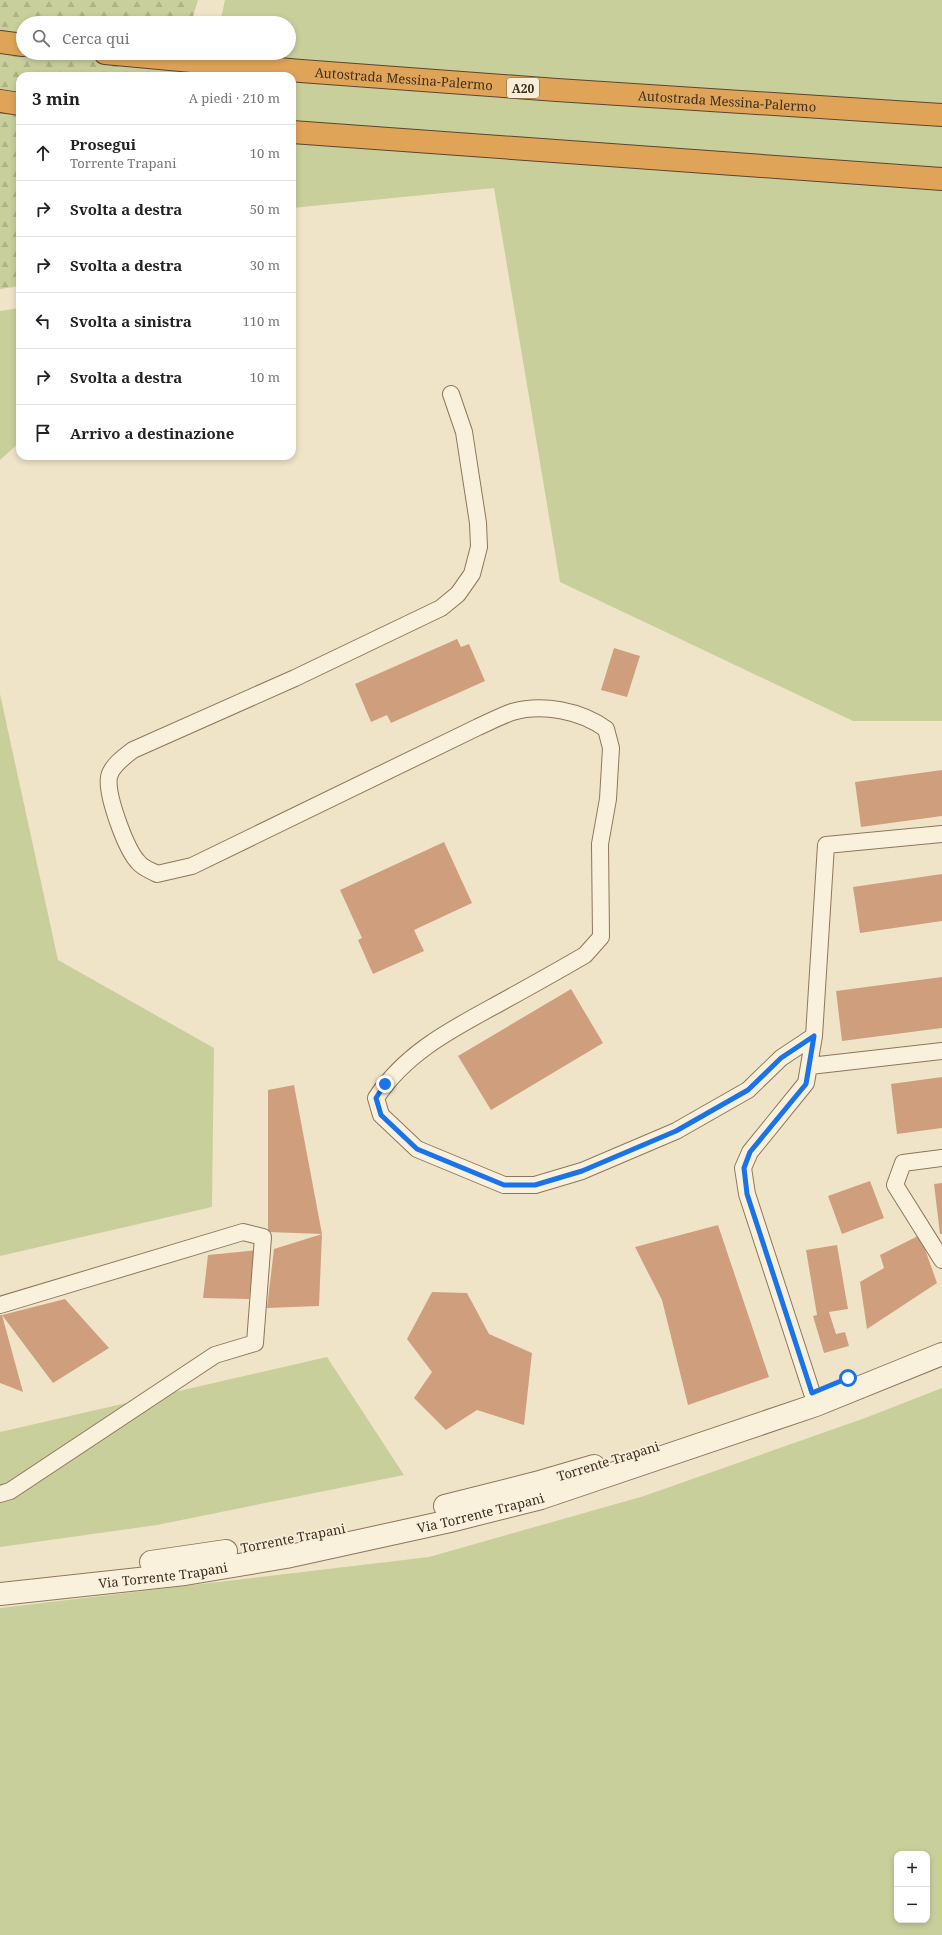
<!DOCTYPE html>
<html lang="it">
<meta charset="utf-8">
<style>
:root{--surface:#fff;--page:#f6f6f6;--text:#222;--muted:#767676;--line:#e0e0e0}
body{margin:0;font-family:"Noto Serif",serif;background:var(--page);color:var(--text)}
.controls{position:absolute;right:12px;bottom:12px;display:grid;overflow:hidden;border-radius:8px;box-shadow:0 2px 6px #0003}
.controls button{width:36px;height:36px;display:grid;place-items:center;padding:0;border:0;border-bottom:1px solid var(--line);background:var(--surface);color:var(--text);font:20px sans-serif}
.stop{position:absolute;width:12px;height:12px;margin:-9px;border:3px solid #1a73e8;border-radius:50%;background:#fff}
.stop.end{background:#1a73e8;border-color:#fff;box-shadow:0 1px 4px #0008}
.list{margin:0;padding:0;list-style:none}
h2{display:flex;justify-content:space-between;align-items:center;height:52px;margin:0;padding:0 16px;font-size:17px}
h2 small{font-size:13px;font-weight:400;color:var(--muted)}
.list li{display:grid;grid-template-columns:26px 1fr auto;gap:12px;align-items:center;box-sizing:border-box;height:56px;padding:0 16px;border-top:1px solid var(--line)}
.list b{display:block;font-size:15px;white-space:nowrap}
.list p{margin:0;font-size:13px;white-space:nowrap;color:var(--muted)}
.list em{font-size:13px;font-style:normal;color:var(--muted)}
.icon{flex:none;width:22px;height:22px;fill:none;stroke:currentColor;stroke-width:2;stroke-linecap:round;stroke-linejoin:round}
.map{position:relative;flex:none;width:942px;height:1935px;overflow:hidden}
.search{position:absolute;background:var(--surface);box-shadow:0 2px 6px #0003;left:16px;top:16px;width:280px;height:44px;display:flex;align-items:center;gap:10px;box-sizing:border-box;padding:0 14px;border-radius:22px;color:var(--muted);font-size:15px}
.panel{position:absolute;background:var(--surface);box-shadow:0 2px 6px #0003;left:16px;top:72px;width:280px;height:388px;border-radius:12px}
.map>svg:first-child{display:block}
.green{fill:#c9cf9b;fill-rule:evenodd}
.forest{fill:url(#forest-firs)}
.building{fill:#cf9f7d}
.lines{fill:none;stroke-linecap:round;stroke-linejoin:round}
.lane-casing{stroke:#8d765c;stroke-width:18}
.street-casing{stroke:#8d765c;stroke-width:24}
.highway-casing{stroke:#5b4430;stroke-width:24}
.lane{stroke:#faf1dc;stroke-width:16}
.street{stroke:#faf1dc;stroke-width:22}
.highway{stroke:#e0a458;stroke-width:22}
.route{stroke:#1a73e8;stroke-width:5}
.labels{text-anchor:middle;dominant-baseline:central;stroke-width:3.5;stroke-linejoin:round;paint-order:stroke}
.shield{fill:#f7eed8;stroke:#756857;stroke-width:1}
.shield-label{font-size:12px;font-weight:bold;fill:#3d2e20}
.street-label{font-size:13px;fill:#3d2e20;stroke:#f7eed8}
</style>
<div class="map">
<svg width="942" height="1935" viewBox="0 0 942 1935">
<defs>
<pattern id="forest-firs" width="22" height="20" patternUnits="userSpaceOnUse"><rect width="22" height="20" fill="#c9cf9b"/><path d="M5 1l3.5 6h-7zM16 11l3.5 6h-7z" fill="#aeb285"/></pattern>
</defs>
<rect width="100%" height="100%" fill="#f0e4c8"/>
<path class="green" d="M225 0H942V721H853L560 582 494 188 292 208V76H207L212 53H289V23H220Z
M20 308V442L0 460V311Z
M0 694 58 960 214 1048 212 1207 0 1256Z
M327 1357 404 1475 157 1525 0 1547V1432Z
M942 1388V1935H0V1608L429 1557 644 1496 865 1418ZM897 1854H927V1920H897Z"/>
<path class="forest" d="M0 0H198L191 23H23V53H183L177 76H20V286L0 289Z"/>
<path class="building" d="M457 639 461 647 469 644 485 681 391 723 387 715 371 722 355 684Z
M614 648 640 656 627 697 601 690Z
M942 770V816L861 827 855 782Z
M444 842 472 903 414 930 424 951 373 974 358 940 362 938 340 890Z
M942 874V921L860 933 853 887Z
M942 977V1028L842 1041 836 991Z
M571 989 603 1043 491 1110 458 1056Z
M942 1077V1128L897 1134 891 1084Z
M294 1085 322 1234 319 1306 267 1308 274 1249 322 1234 268 1232V1090Z
M870 1181 884 1218 842 1234 828 1196Z
M942 1183V1234H940L934 1184Z
M718 1225 769 1377 688 1405 662 1300 635 1247Z
M920 1235 937 1283 867 1329 860 1282 884 1268 880 1255Z
M837 1245 848 1309 829 1312 836 1334 845 1332 849 1346 824 1353 813 1316 817 1315 806 1250Z
M258 1250 249 1299 203 1298 208 1255Z
M432 1292 467 1293 489 1334 532 1353 524 1425 477 1410 446 1430 414 1398 432 1372 407 1339Z
M65 1299 109 1348 53 1383 2 1315Z
M0 1315H2L23 1392 0 1383Z"/>
<g class="lines">
<g class="lane-casing">
<path id="lane" d="M451 394 464 432 478 523 479 547 472 574 458 594 441 608 295 678 133 750C125 756 111 766 109 777 106 795 126 850 139 863 143 868 152 871 157 874L192 866 478 727C489 722 501 716 512 712 543 703 581 711 606 729L611 748 608 799 600 844 601 937 585 955C556 972 527 988 498 1004 452 1029 405 1053 376 1098L381 1115 417 1149 504 1185H535L582 1171 676 1131 748 1090 781 1058 814 1036
M810 1066 942 1051
M942 1158 903 1163 895 1185 942 1260
M0 1305 243 1232 263 1237 255 1343 215 1355 10 1491 0 1494
M812 1393 747 1194 743 1168 750 1152 806 1083 814 1036 826 845 942 834"/>
</g>
<g class="street-casing">
<g id="street">
<path d="M445 1506 536 1483 594 1466"/>
<path d="M151 1562 226 1551"/>
<path id="s1" d="M0 1594 185 1574 286 1557 450 1521 541 1498 816 1405 942 1354"/>
</g>
</g>
<g class="highway-casing">
<g id="highway">
<path d="M0 42 23 45"/>
<path id="s2" d="M105 53 301 71 557 90 942 115"/>
<path d="M0 101 20 104"/>
<path d="M292 132 942 179"/>
</g>
</g>
<use href="#lane" class="lane"/>
<use href="#street" class="street"/>
<use href="#highway" class="highway"/>
</g>
<g class="lines">
<path class="route" d="M385 1084 376 1098 381 1115 417 1149 504 1185H535L582 1171 676 1131 748 1090 781 1058 814 1036 806 1084 750 1152 744 1168 747 1194 812 1393 848 1378"/>
</g>
<g class="labels">
<rect class="shield" x="507" y="78" width="32" height="20" rx="3"/>
<g class="shield-label">
<text x="523" y="88">A20</text>
</g>
<g class="street-label">
<text stroke="none"><textPath href="#s2" startOffset="300">Autostrada Messina-Palermo</textPath></text>
<text stroke="none"><textPath href="#s2" startOffset="624">Autostrada Messina-Palermo</textPath></text>
<text transform="translate(608 1461) rotate(-17)">Torrente Trapani</text>
<text stroke="none"><textPath href="#s1" startOffset="488">Via Torrente Trapani</textPath></text>
<text transform="translate(293 1538) rotate(-11)">Torrente Trapani</text>
<text stroke="none"><textPath href="#s1" startOffset="164">Via Torrente Trapani</textPath></text>
</g>
</g>
</svg>
<div class="controls">
<button>+</button>
<button>−</button>
</div>
<div class="stop" style="left:848px;top:1378px"></div>
<div class="stop end" style="left:385px;top:1084px"></div>
<div class="search"><svg class="icon" aria-label="search" viewBox="0 0 24 24"><circle cx="10" cy="10" r="6"/><path d="M15 15l6 6"/></svg>Cerca qui</div>
<section class="panel">
<h2>3 min<small>A piedi · 210 m</small></h2>
<ul class="list">
<li><svg class="icon" aria-label="ahead" viewBox="0 0 24 24"><path d="M12 20V5M6 11l6-6 6 6"/></svg><div><b>Prosegui</b><p>Torrente Trapani</p></div><em>10 m</em></li>
<li><svg class="icon" aria-label="right" viewBox="0 0 24 24"><path d="M7 20v-9h11M14 6l5 5-5 5"/></svg><div><b>Svolta a destra</b></div><em>50 m</em></li>
<li><svg class="icon" aria-label="right" viewBox="0 0 24 24"><path d="M7 20v-9h11M14 6l5 5-5 5"/></svg><div><b>Svolta a destra</b></div><em>30 m</em></li>
<li><svg class="icon" aria-label="left" viewBox="0 0 24 24"><path d="M17 20v-9H6M10 6l-5 5 5 5"/></svg><div><b>Svolta a sinistra</b></div><em>110 m</em></li>
<li><svg class="icon" aria-label="right" viewBox="0 0 24 24"><path d="M7 20v-9h11M14 6l5 5-5 5"/></svg><div><b>Svolta a destra</b></div><em>10 m</em></li>
<li><svg class="icon" aria-label="arrive" viewBox="0 0 24 24"><path d="M6 21V4h12l-3 4 3 4H6"/></svg><div><b>Arrivo a destinazione</b></div></li>
</ul>
</section>
</div>
